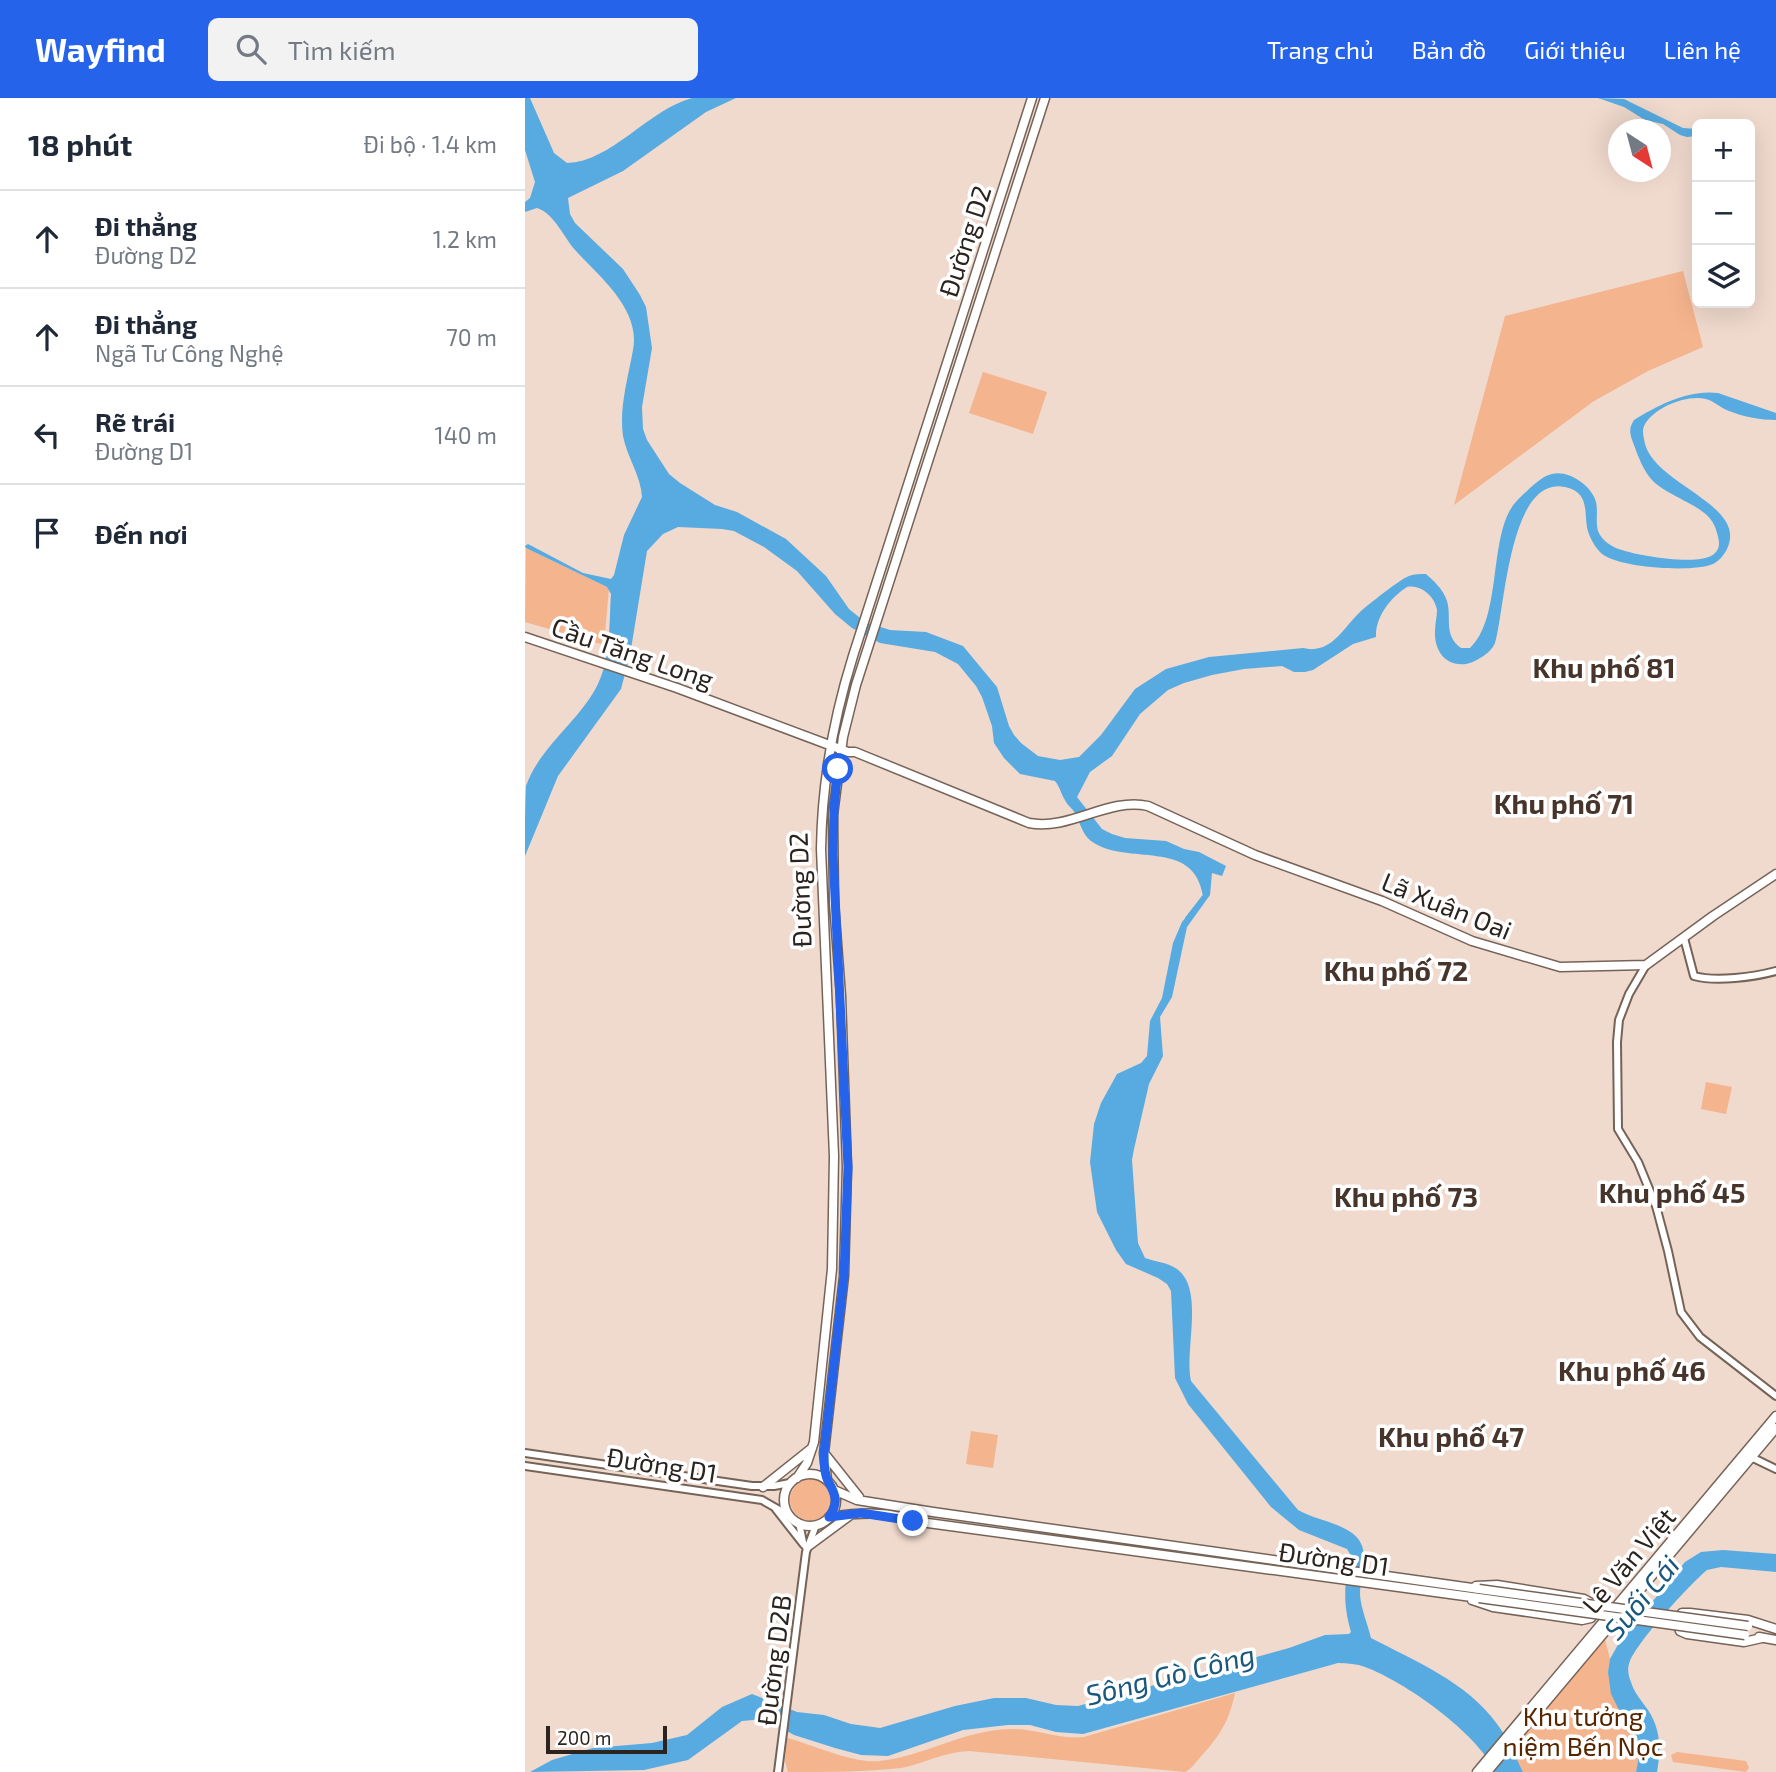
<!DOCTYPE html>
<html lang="vi">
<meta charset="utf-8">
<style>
:root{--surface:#fff;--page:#f2f2f3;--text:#1f2937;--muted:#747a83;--line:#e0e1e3;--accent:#2563eb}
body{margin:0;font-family:"Exo 2",sans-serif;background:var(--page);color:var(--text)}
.controls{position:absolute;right:21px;top:21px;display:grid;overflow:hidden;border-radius:10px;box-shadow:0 7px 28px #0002}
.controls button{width:63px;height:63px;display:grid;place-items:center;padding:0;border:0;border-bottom:2px solid var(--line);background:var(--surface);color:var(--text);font:35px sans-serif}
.compass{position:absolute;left:1083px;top:21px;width:63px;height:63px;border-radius:50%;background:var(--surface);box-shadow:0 7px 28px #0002;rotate:144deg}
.scale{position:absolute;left:21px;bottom:18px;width:121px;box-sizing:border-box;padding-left:7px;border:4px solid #2b231e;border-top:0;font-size:19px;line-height:24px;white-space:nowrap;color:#2b231e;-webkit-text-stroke:5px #fff;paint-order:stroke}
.stop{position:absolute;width:21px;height:21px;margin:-16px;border:5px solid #2563eb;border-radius:50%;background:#fff}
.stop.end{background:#2563eb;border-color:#fff;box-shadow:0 2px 7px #0008}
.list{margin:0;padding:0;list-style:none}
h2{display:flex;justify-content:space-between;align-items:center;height:91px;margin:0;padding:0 28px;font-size:30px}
h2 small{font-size:23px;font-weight:400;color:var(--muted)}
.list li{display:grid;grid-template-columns:46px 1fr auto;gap:21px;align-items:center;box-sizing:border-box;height:98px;padding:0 28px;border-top:2px solid var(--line)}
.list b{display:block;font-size:26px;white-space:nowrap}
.list p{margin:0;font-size:23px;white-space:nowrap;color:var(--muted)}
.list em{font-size:23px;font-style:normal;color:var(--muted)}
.icon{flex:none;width:38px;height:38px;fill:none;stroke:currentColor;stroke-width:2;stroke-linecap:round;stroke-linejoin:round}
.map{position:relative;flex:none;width:1251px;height:1674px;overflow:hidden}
header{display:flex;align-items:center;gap:42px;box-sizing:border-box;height:98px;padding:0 35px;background:var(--accent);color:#fff}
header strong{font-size:33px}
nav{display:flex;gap:38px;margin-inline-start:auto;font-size:24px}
.search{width:490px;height:63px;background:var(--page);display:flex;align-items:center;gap:18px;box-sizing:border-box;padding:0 24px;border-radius:10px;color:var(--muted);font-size:26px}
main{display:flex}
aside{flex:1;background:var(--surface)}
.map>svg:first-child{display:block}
.green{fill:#f4b48d}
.water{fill:#57abe1}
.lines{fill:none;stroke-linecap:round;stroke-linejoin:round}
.stream{stroke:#57abe1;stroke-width:2}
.minor-casing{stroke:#766358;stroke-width:10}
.major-casing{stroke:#766358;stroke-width:11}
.minor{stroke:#fff;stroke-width:6}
.major{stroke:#fff;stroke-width:8}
.major-bridge-casing{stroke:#766358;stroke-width:11;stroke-linecap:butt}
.major-bridge{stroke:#fff;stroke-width:8}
.route{stroke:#2563eb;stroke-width:9}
.labels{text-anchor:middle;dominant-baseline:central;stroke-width:7;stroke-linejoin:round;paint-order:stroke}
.street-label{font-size:26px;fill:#2b231e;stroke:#fff}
.park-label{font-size:26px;fill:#562600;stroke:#fff}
.neighbourhood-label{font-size:28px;font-weight:bold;fill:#47352b;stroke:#fff}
.water-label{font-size:28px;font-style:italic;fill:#19587c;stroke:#fff}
</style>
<header>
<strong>Wayfind</strong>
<div class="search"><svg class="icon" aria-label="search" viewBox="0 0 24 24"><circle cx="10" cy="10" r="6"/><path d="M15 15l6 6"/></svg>Tìm kiếm</div>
<nav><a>Trang chủ</a><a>Bản đồ</a><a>Giới thiệu</a><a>Liên hệ</a></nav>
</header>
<main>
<aside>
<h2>18 phút<small>Đi bộ · 1.4 km</small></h2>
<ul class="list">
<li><svg class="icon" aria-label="ahead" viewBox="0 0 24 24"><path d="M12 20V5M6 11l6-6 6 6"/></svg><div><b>Đi thẳng</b><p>Đường D2</p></div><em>1.2 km</em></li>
<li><svg class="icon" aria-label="ahead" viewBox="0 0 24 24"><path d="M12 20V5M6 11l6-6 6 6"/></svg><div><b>Đi thẳng</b><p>Ngã Tư Công Nghệ</p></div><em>70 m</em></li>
<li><svg class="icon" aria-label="left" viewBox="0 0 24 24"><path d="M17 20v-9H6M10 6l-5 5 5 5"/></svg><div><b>Rẽ trái</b><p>Đường D1</p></div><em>140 m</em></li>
<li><svg class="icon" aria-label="arrive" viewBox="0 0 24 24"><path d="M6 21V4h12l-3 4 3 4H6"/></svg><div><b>Đến nơi</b></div></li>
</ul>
</aside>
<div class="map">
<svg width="1251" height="1674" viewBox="0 0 1251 1674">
<rect width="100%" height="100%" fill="#f0d9cd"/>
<path class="green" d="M1158 173 1178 249 1123 273 1069 303 929 407 980 218Z
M458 274 522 294 508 336 444 315Z
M1 450 84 490 79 547 0 524Z
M1181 984 1207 989 1201 1016 1176 1011Z
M446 1333 473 1337 468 1370 441 1366Z
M265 1402a21 21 0 1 1 42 0a21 21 0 1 1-42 0Z
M1080 1541 1085 1561 1083 1574 1113 1641 1115 1652 1111 1674H998L986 1652Z
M710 1595C702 1632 690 1642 666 1670L660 1674 444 1653C419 1654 400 1665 376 1670 340 1674 300 1674 263 1674L260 1663 262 1640C289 1647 328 1666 355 1663 400 1658 439 1632 485 1631 510 1630 534 1642 559 1639Z
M1152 1654 1221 1663 1224 1670 1221 1674 1148 1664 1146 1657Z"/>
<path class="water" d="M0 0H5L29 55 42 65C86 64 123 12 167 0 180 0 198 0 211 0L181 14 98 73 43 100 45 116 50 125 98 171 115 197 121 209 127 250 117 309 118 331 122 342 144 376 155 385 190 407 212 414 261 441 301 478 324 511 340 524 365 532 401 534 438 548 472 589 484 628 489 637 496 645 513 658 535 662 554 659 576 637 610 591 641 571 684 559 778 550C806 557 818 530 835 514 844 506 874 482 884 478 889 476 896 476 901 476 909 483 918 491 922 503 927 520 918 537 936 550H945C975 522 965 451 984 414 989 404 997 398 1005 390 1011 385 1018 378 1027 376 1043 372 1064 386 1070 401 1074 411 1070 422 1073 433 1076 442 1088 450 1097 452 1114 458 1178 469 1190 455 1196 449 1194 442 1192 435 1189 422 1181 415 1169 408 1132 387 1124 389 1109 347 1105 337 1103 331 1109 322 1133 307 1164 291 1193 295L1251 315V322C1236 322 1219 319 1204 313 1196 310 1189 303 1181 301 1162 296 1130 309 1120 326 1117 332 1118 335 1119 341 1124 386 1224 405 1202 451 1199 457 1194 463 1188 466 1168 475 1089 470 1075 454 1071 450 1066 442 1064 436 1057 419 1068 395 1040 389 984 377 980 512 970 545 966 555 951 564 941 566 920 569 909 552 910 533 910 526 912 519 912 512 910 499 896 486 882 489 866 499 850 519 851 539L828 546 788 572 780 574H769L757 568 719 571 687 577 659 585 643 592 615 616 587 658 565 674 552 699 577 731 587 736 600 740 641 743 659 751 674 754 701 768 697 778 687 775 685 797 662 829 647 899 635 919 638 958 624 986 609 1051 607 1062 613 1145 620 1160C631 1164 642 1164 652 1171 680 1191 659 1253 666 1283L773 1412C789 1421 808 1423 824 1433 849 1448 835 1473 835 1497 836 1511 843 1527 846 1540 890 1563 942 1584 972 1626 983 1640 990 1658 998 1674H970C954 1636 879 1583 840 1569 832 1566 823 1565 813 1565L558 1636 531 1634 505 1627H483L438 1632 363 1658 336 1657 310 1650 269 1637 240 1621 217 1623 163 1662 119 1672 5 1674 27 1662 68 1650 127 1645 162 1637 197 1609 227 1596 272 1614 299 1617 326 1626 355 1630 430 1608 469 1600H501L531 1607 553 1608 764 1550 800 1537 824 1536 826 1534C817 1503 820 1486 825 1456L822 1451 774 1432 746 1409 663 1306 650 1280 646 1193 642 1186 633 1180 601 1166 591 1152 572 1114 565 1064 569 1026 576 1005 592 976 616 965 622 958 625 923 637 900 648 845 657 824 678 798C669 739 602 769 566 743 557 736 555 724 550 715 547 710 542 707 540 702 536 696 535 689 530 683L495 676 479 660 469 645 467 628 457 599 451 588 433 566 410 554 355 545 327 530 310 516 272 473 239 449 209 433 197 431 153 429 138 436 122 453 105 557 96 591 33 678 0 758C0 739 0 705 1 688 15 648 55 623 73 586 86 559 84 525 86 496L82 489 1 450 0 448 3 446 58 475 86 481 89 477 99 437 117 399C116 378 102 359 98 338 94 310 103 280 108 252 116 212 75 179 51 153 39 140 29 115 12 110L0 114V104L5 100 10 84 0 52Z
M1073 0 1099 1 1158 30 1172 31V38L1162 39 1155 37 1138 26 1120 22 1099 9Z
M1198 1452 1251 1456V1474L1196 1469 1182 1472C1164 1487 1113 1543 1105 1563 1102 1570 1103 1577 1106 1584 1109 1595 1117 1603 1123 1612 1136 1632 1136 1651 1132 1674H1111L1115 1652 1113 1641 1093 1610 1086 1596 1083 1574 1085 1561 1095 1543 1160 1464 1176 1454Z"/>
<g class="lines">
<path class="stream" d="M661 820 678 798"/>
<g class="minor-casing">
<path id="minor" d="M1159 840 1169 878C1191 884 1229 879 1251 873
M1121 867 1104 896 1094 922 1092 944 1093 1031 1113 1064 1131 1108 1143 1153 1156 1214 1175 1239 1251 1298
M0 1355 227 1388H249L265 1385
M1226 1359 1251 1371
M0 1368 237 1402 265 1418
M250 1410 279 1447
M274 1425 278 1444
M253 1674 281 1454 291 1427"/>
</g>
<g class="major-casing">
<path id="major" d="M0 539 152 590 323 654H330L504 725C545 733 583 699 623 708L730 757 857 803 947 843 1035 869 1121 867 1188 818 1251 776
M299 1355 334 1399
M259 1402a26 26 0 1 1 52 0a26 26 0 1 1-52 0Z
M272 1380 282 1365 289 1344 307 1171 309 1058 296 751C297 685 308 622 328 558L507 0
M302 1382 299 1355 319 1178 322 1069 316 898 309 805 308 717 318 639 331 587 520 0
M238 1389 287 1350
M309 1392 332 1402 408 1414 954 1491
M304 1419C332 1415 366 1412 393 1425
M388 1423 954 1500
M282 1449 324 1418
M947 1502 968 1509 1057 1522 1066 1520 1070 1514 1068 1506 1059 1501 972 1487 951 1488
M1234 1539 1251 1542
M1237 1540 1219 1544 1162 1536 1155 1533 1152 1524 1157 1515H1165L1223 1522 1251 1531
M952 1674 1251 1318
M962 1674 1251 1330"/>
</g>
<use href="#minor" class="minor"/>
<use href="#major" class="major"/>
<g class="major-bridge-casing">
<path id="major-bridge" d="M954 1491 1223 1528
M954 1500 1220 1537"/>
</g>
<use href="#major-bridge" class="major-bridge"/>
</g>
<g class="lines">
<path class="route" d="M313 671 309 710 308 756 323 1069 319 1178 299 1355C299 1364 299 1376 303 1383 311 1397 314 1405 304 1419L336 1415 388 1423"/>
</g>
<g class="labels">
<g class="street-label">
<text transform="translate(439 143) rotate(-72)">Đường D2</text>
<text transform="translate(108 554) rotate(19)">Cầu Tăng Long</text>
<text transform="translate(274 792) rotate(-92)">Đường D2</text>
<text transform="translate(922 807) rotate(22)">Lã Xuân Oai</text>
<text transform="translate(137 1366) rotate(9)">Đường D1</text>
<text transform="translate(809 1460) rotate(8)">Đường D1</text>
<text transform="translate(1103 1462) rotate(-50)">Lê Văn Việt</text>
<text transform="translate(248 1562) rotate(-83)">Đường D2B</text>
</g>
<g class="park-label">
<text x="1058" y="1617">Khu tưởng<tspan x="1058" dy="30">niệm Bến Nọc</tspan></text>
</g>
<g class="neighbourhood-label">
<text x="1079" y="569">Khu phố 81</text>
<text x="1039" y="705">Khu phố 71</text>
<text x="871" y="872">Khu phố 72</text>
<text x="1147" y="1094">Khu phố 45</text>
<text x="881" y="1098">Khu phố 73</text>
<text x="1107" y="1272">Khu phố 46</text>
<text x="926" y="1338">Khu phố 47</text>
</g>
<g class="water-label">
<text transform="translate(1116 1499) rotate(-50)">Suối Cái</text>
<text transform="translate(645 1576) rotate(-14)">Sông Gò Công</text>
</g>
</g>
</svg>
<div class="controls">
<button>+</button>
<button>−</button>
<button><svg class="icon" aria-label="layers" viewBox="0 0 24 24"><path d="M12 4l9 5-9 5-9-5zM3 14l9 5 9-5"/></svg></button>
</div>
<svg class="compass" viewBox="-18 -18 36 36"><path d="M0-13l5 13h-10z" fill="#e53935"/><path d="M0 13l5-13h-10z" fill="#747a83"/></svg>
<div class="scale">200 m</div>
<div class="stop" style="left:313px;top:671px"></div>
<div class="stop end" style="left:388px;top:1423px"></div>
</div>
</main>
